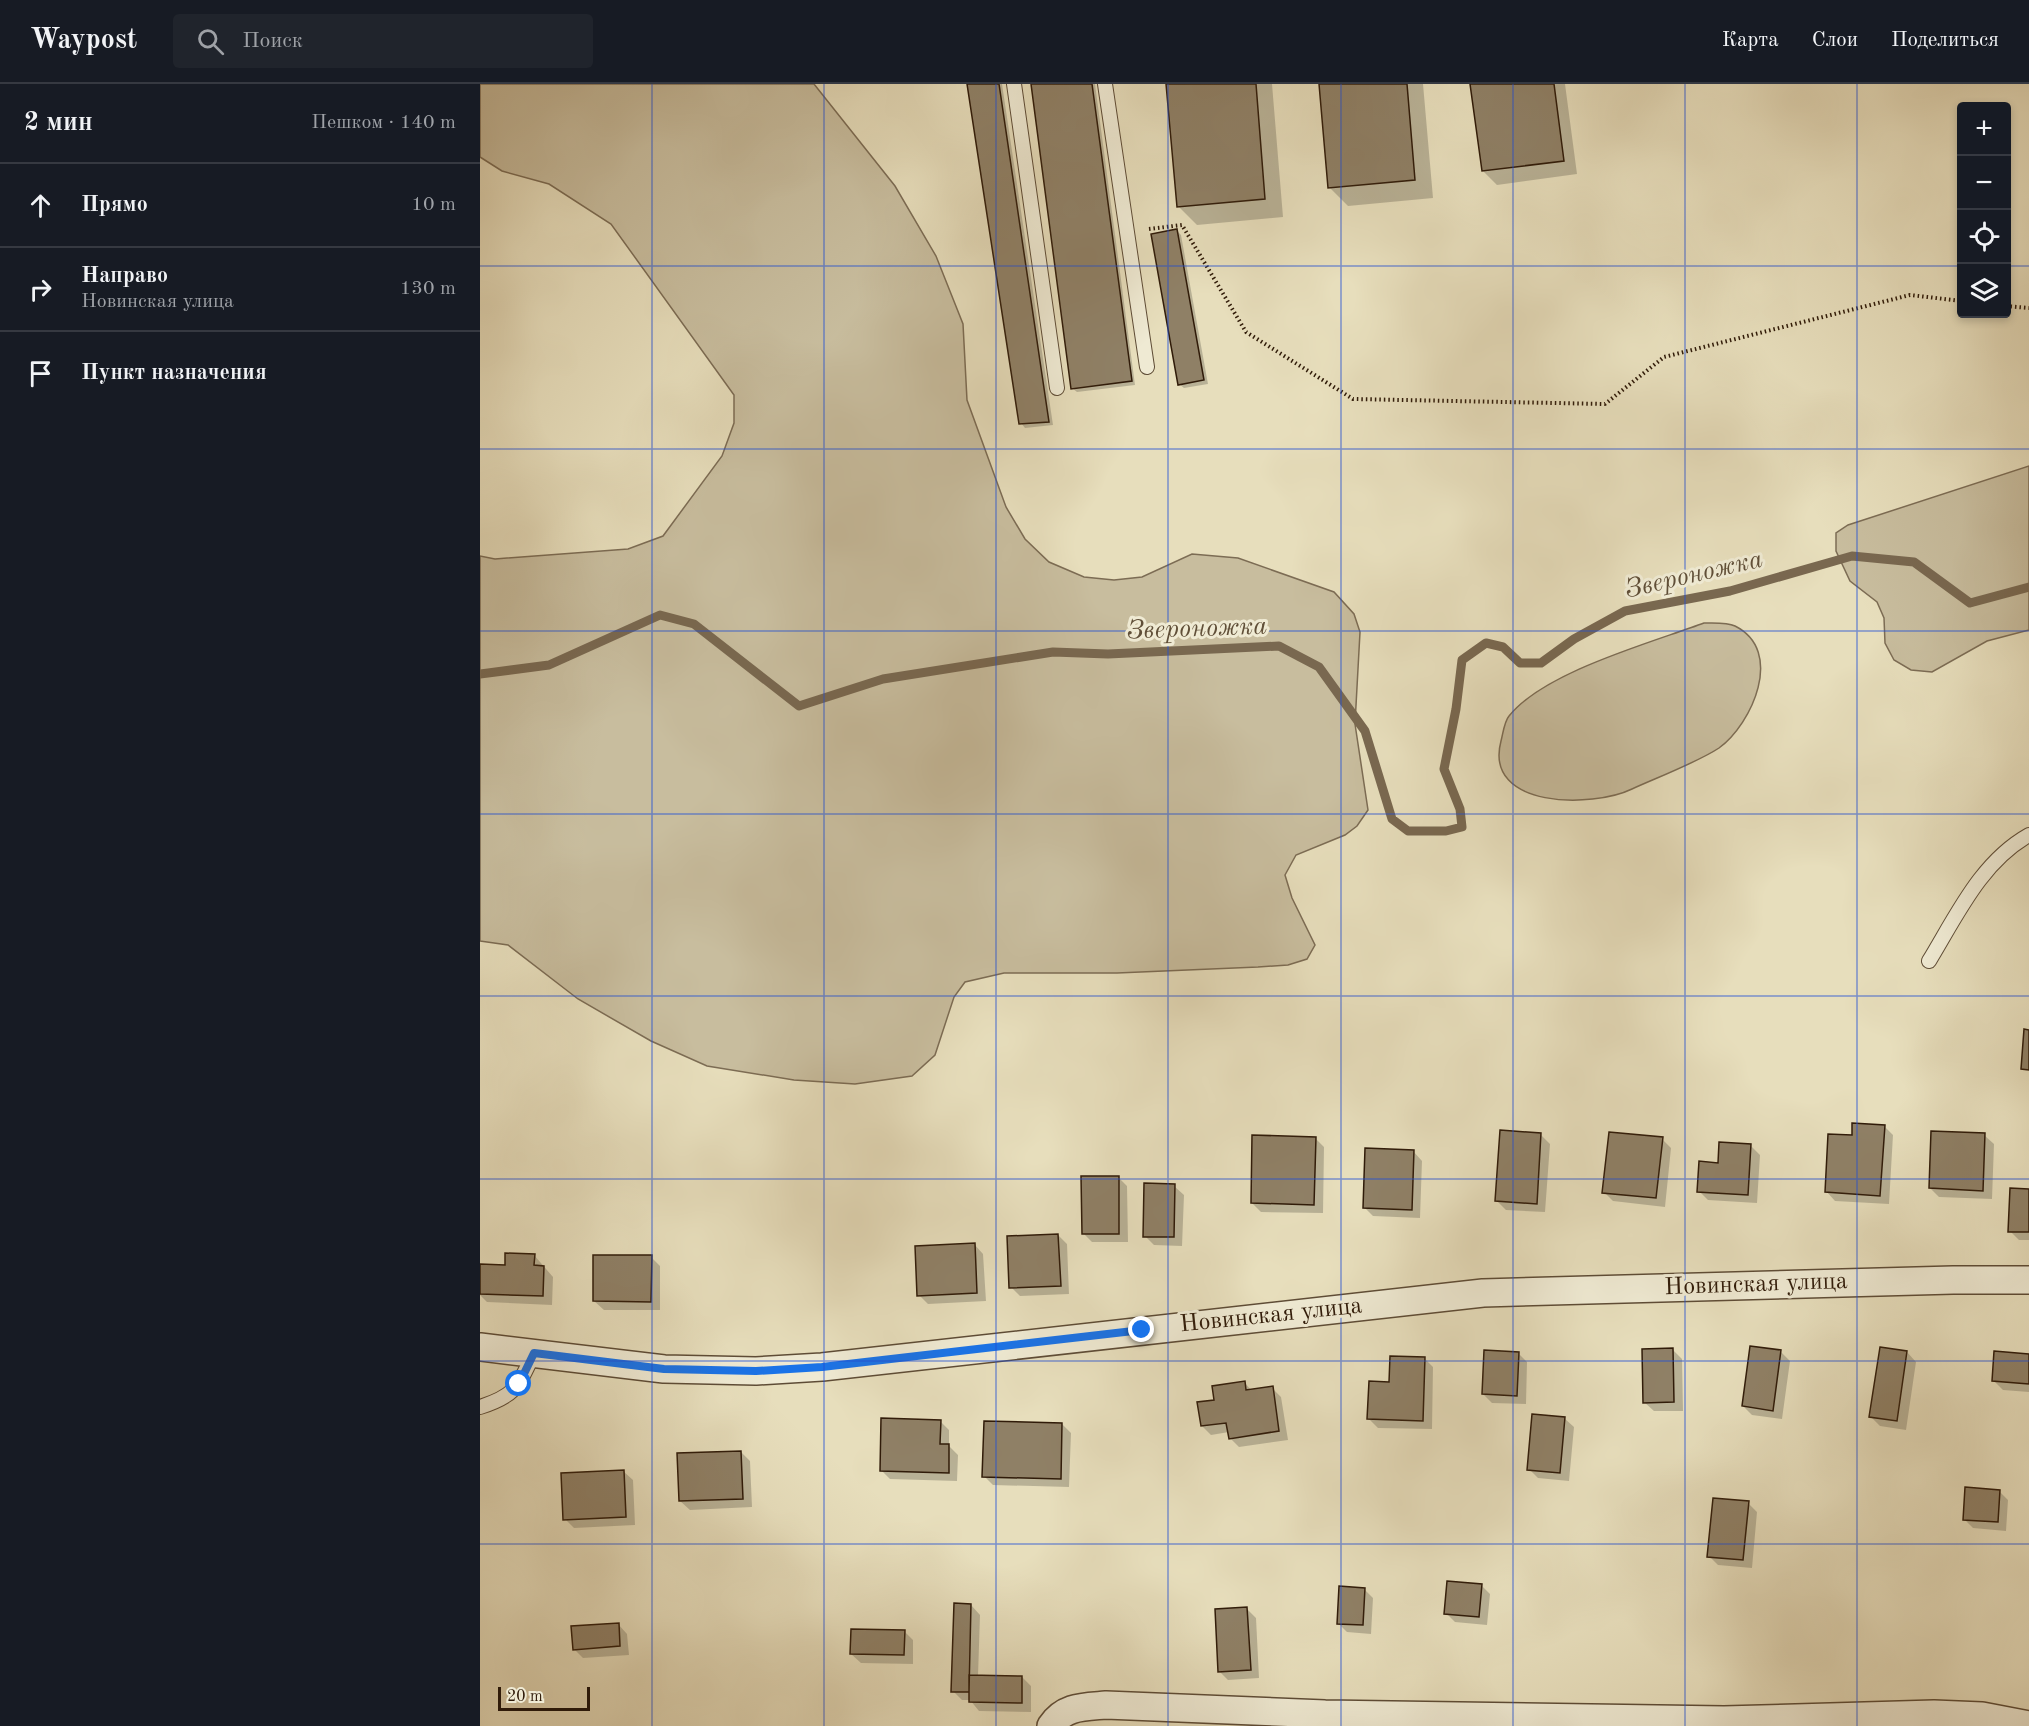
<!DOCTYPE html>
<html lang="ru">
<meta charset="utf-8">
<style>
:root{--surface:#171b24;--page:#20242c;--text:#f1f3f6;--muted:#9ea1a6;--line:#363941}
body{margin:0;font-family:"Old Standard TT",serif;background:var(--page);color:var(--text)}
.controls{position:absolute;right:18px;top:18px;display:grid;overflow:hidden;border-radius:6px;box-shadow:0 3px 9px #0003}
.controls button{width:54px;height:54px;display:grid;place-items:center;padding:0;border:0;border-bottom:2px solid var(--line);background:var(--surface);color:var(--text);font:30px sans-serif}
.scale{position:absolute;left:18px;bottom:15px;width:92px;box-sizing:border-box;padding-left:6px;border:3px solid #301b09;border-top:0;font-size:16px;line-height:21px;white-space:nowrap;color:#301b09;-webkit-text-stroke:4px #efead3;paint-order:stroke}
.stop{position:absolute;width:18px;height:18px;margin:-14px;border:4px solid #1a73e8;border-radius:50%;background:#fff}
.stop.end{background:#1a73e8;border-color:#fff;box-shadow:0 2px 6px #0008}
.list{margin:0;padding:0;list-style:none}
h2{display:flex;justify-content:space-between;align-items:center;height:78px;margin:0;padding:0 24px;font-size:26px}
h2 small{font-size:20px;font-weight:400;color:var(--muted)}
.list li{display:grid;grid-template-columns:39px 1fr auto;gap:18px;align-items:center;box-sizing:border-box;height:84px;padding:0 24px;border-top:2px solid var(--line)}
.list b{display:block;font-size:22px;white-space:nowrap}
.list p{margin:0;font-size:20px;white-space:nowrap;color:var(--muted)}
.list em{font-size:20px;font-style:normal;color:var(--muted)}
.icon{flex:none;width:33px;height:33px;fill:none;stroke:currentColor;stroke-width:2;stroke-linecap:round;stroke-linejoin:round}
.map{position:relative;flex:none;width:1549px;height:1642px;overflow:hidden}
header{display:flex;align-items:center;gap:36px;box-sizing:border-box;height:84px;padding:0 30px;background:var(--surface);border-bottom:2px solid var(--line)}
header strong{font-size:28px}
nav{display:flex;gap:33px;margin-inline-start:auto;font-size:21px}
.search{width:420px;height:54px;background:var(--page);display:flex;align-items:center;gap:15px;box-sizing:border-box;padding:0 21px;border-radius:6px;color:var(--muted);font-size:22px}
main{display:flex}
aside{flex:1;background:var(--surface)}
.map>svg:first-child{display:block}
.green{fill:#c8bd9e;stroke:#7c6c54;stroke-width:1.5}
.shadow{fill:#0003}
.lines{fill:none;stroke-linecap:round;stroke-linejoin:round}
.stream{stroke:#796850;stroke-width:9}
.building{fill:#8f8066;stroke:#301b09;stroke-width:1.5}
.service-casing{stroke:#5e4c36;stroke-width:16}
.minor-casing{stroke:#5e4c36;stroke-width:30}
.path{stroke:#301b09;stroke-width:4;stroke-dasharray:1.5 3;stroke-linecap:butt}
.service{stroke:#efead3;stroke-width:14}
.minor{stroke:#efead3;stroke-width:27}
.route{stroke:#1a73e8;stroke-width:8}
.grid{fill:none;stroke:#1d4ed8;stroke-width:1.5;stroke-opacity:0.55}
.labels{text-anchor:middle;dominant-baseline:central;stroke-width:6;stroke-linejoin:round;paint-order:stroke}
.street-label{font-size:24px;fill:#301b09;stroke:#efead3}
.water-label{font-size:26px;font-style:italic;fill:#604f38;stroke:#efead3}
</style>
<header>
<strong>Waypost</strong>
<div class="search"><svg class="icon" aria-label="search" viewBox="0 0 24 24"><circle cx="10" cy="10" r="6"/><path d="M15 15l6 6"/></svg>Поиск</div>
<nav><a>Карта</a><a>Слои</a><a>Поделиться</a></nav>
</header>
<main>
<aside>
<h2>2 мин<small>Пешком · 140 m</small></h2>
<ul class="list">
<li><svg class="icon" aria-label="ahead" viewBox="0 0 24 24"><path d="M12 20V5M6 11l6-6 6 6"/></svg><div><b>Прямо</b></div><em>10 m</em></li>
<li><svg class="icon" aria-label="right" viewBox="0 0 24 24"><path d="M7 20v-9h11M14 6l5 5-5 5"/></svg><div><b>Направо</b><p>Новинская улица</p></div><em>130 m</em></li>
<li><svg class="icon" aria-label="arrive" viewBox="0 0 24 24"><path d="M6 21V4h12l-3 4 3 4H6"/></svg><div><b>Пункт назначения</b></div></li>
</ul>
</aside>
<div class="map">
<svg width="1549" height="1642" viewBox="0 0 1549 1642">
<rect width="100%" height="100%" fill="#e7debc"/>
<filter id="stains"><feTurbulence type="fractalNoise" baseFrequency=".00333" numOctaves="4"/><feColorMatrix values="0 0 0 0 .2 0 0 0 0 .09 0 0 0 0 .02 0 0 0 .5 -.17"/></filter>
<radialGradient id="worn" r=".72"><stop offset=".6" stop-color="#630" stop-opacity="0"/><stop offset="1" stop-color="#630" stop-opacity=".3"/></radialGradient>
<path class="green" d="M0 0H334L415 102 456 172 483 240 487 316 526 423 545 455 569 478 604 493 634 496 662 493 712 470 758 474 854 508 874 530 880 548 875 640 888 726 877 742 865 751 816 771 805 791 812 814 835 861 827 875 808 881 778 883 637 889H524L485 898 474 913 455 971 432 992 375 1000 314 996 227 982 171 957 98 915 28 861 0 857V472L15 475 148 465 183 452 242 372 254 339V311L131 140 69 100 22 87 0 73Z
M1549 382V546L1507 557 1452 588 1431 586 1414 576 1405 559 1404 534 1397 518 1370 497 1356 467V449L1368 441Z
M1224 539C1233 539 1247 538 1255 542 1305 567 1272 640 1239 664 1218 678 1176 694 1152 705 1113 724 1003 725 1021 657 1023 650 1024 638 1029 632 1064 588 1170 559 1224 539Z"/>
<path class="shadow" d="M489 0H522L573 341 545 344 541 339Z
M552 0H615L655 301 597 308 592 304Z
M688 0H792L803 133 717 141 698 122Z
M840 0H943L953 114 868 122 849 103Z
M991 0H1085L1097 90 1017 101 1003 87Z
M697 147 701 151 728 300 704 304 699 300Z
M1404 1042 1413 1051 1409 1120 1355 1117 1346 1107 1373 1053Z
M1061 1051 1070 1060 1065 1128 1026 1126 1017 1117Z
M1504 1051 1514 1060 1512 1115 1459 1113 1450 1104Z
M835 1054 844 1063 843 1129 781 1128 772 1119Z
M1182 1055 1191 1064 1185 1123 1133 1117 1124 1108Z
M1271 1062 1280 1071 1277 1119 1228 1116 1219 1107 1240 1080Z
M933 1067 942 1077 940 1134 893 1132 884 1123Z
M638 1093 647 1102 648 1158H612L603 1149Z
M694 1102 704 1111 702 1162 674 1161 665 1152Z
M1549 1107V1156H1539L1530 1147Z
M578 1151 587 1160 589 1210 540 1212 531 1203Z
M494 1160 503 1170 506 1217 448 1220 439 1211Z
M54 1171 73 1193 72 1221 7 1218 0 1211V1181L26 1182Z
M171 1173 180 1182V1226H124L114 1217Z
M1193 1266 1202 1275 1203 1327H1174L1164 1318Z
M1300 1267 1310 1277 1302 1335 1272 1331 1263 1322Z
M1427 1268 1436 1278 1426 1346 1400 1342 1391 1333Z
M1038 1269 1047 1278 1046 1320 1012 1319 1003 1310Z
M1549 1271V1308L1523 1306 1514 1297Z
M944 1274 953 1283 952 1345 898 1344 889 1335 911 1299Z
M764 1298 772 1307 792 1304 801 1313 808 1356 759 1363 750 1354 749 1348 731 1351 722 1342Z
M1084 1334 1094 1343 1089 1397 1058 1394 1049 1385Z
M460 1337 469 1346V1362L478 1371 477 1397 410 1395 401 1386Z
M582 1340 591 1349 589 1403 513 1401 504 1392Z
M261 1368 270 1377 272 1423 210 1426 200 1417Z
M143 1387 153 1396 155 1441 94 1444 85 1435Z
M1519 1407 1528 1416 1526 1447 1493 1444 1484 1435Z
M1268 1419 1277 1428 1272 1484 1238 1481 1229 1472Z
M1001 1501 1010 1510 1007 1541 975 1538 966 1529Z
M884 1505 893 1514 891 1550 867 1548 858 1539Z
M491 1521 500 1531 498 1592 542 1593 551 1602V1628L499 1627 490 1616H482L473 1607Z
M767 1525 776 1534 779 1594 748 1596 739 1587Z
M138 1540 147 1550 149 1571 103 1574 94 1565Z
M424 1547 433 1556V1580L381 1579 371 1570Z"/>
<g class="lines">
<path class="stream" d="M0 590 69 581 180 531 214 540 319 622 403 595 573 568 628 570 799 562 839 583 885 647 912 735 928 747H966L982 743 980 725 964 685 976 625 982 576 1006 559 1023 563 1040 579H1061L1094 555 1145 527 1250 507 1372 472 1434 478 1490 519 1549 503"/>
</g>
<path class="building" d="M487 0H519L569 338 539 340Z
M551 0H612L652 297 591 305Z
M686 0H776L785 115 697 123Z
M839 0H927L935 96 848 104Z
M990 0H1074L1084 77 1002 87Z
M697 145 724 296 698 301 671 150Z
M1544 945 1549 946V986L1541 985Z
M1372 1039 1405 1041 1400 1112 1345 1108 1348 1050 1372 1051Z
M1020 1046 1061 1049 1057 1120 1015 1117Z
M1451 1047 1505 1049 1503 1107 1449 1104Z
M1129 1048 1183 1053 1176 1114 1122 1109Z
M772 1051 836 1053 834 1121 771 1119Z
M1239 1058 1271 1060 1268 1111 1217 1108 1219 1077 1238 1079Z
M885 1064 934 1066 932 1126 883 1124Z
M601 1092H639V1150H602Z
M664 1099 695 1100 694 1153H663Z
M1530 1104 1549 1105V1148H1528Z
M578 1150 581 1202 529 1204 527 1152Z
M495 1159 497 1209 437 1212 435 1162Z
M25 1169 55 1170 54 1181 64 1182 63 1212 0 1210V1180L25 1181Z
M113 1171H172L171 1218 113 1217Z
M1270 1262 1301 1266 1293 1327 1262 1322Z
M1400 1263 1427 1267 1417 1337 1389 1333Z
M1193 1264 1194 1318 1163 1319 1162 1265Z
M1004 1266 1039 1268 1037 1312 1002 1310Z
M1514 1267 1549 1270V1300L1512 1297Z
M910 1272 945 1273 943 1337 887 1335 889 1297 909 1298Z
M765 1297 766 1306 793 1302 799 1347 749 1355 746 1339 721 1342 717 1318 734 1316 732 1302Z
M1052 1330 1085 1333 1080 1389 1047 1386Z
M401 1334 461 1336 460 1360H469V1389L400 1387Z
M504 1337 582 1339 581 1395 502 1393Z
M261 1367 263 1415 199 1417 197 1369Z
M144 1386 146 1433 83 1436 81 1389Z
M1485 1403 1520 1406 1518 1438 1483 1436Z
M1233 1414 1269 1417 1263 1476 1227 1473Z
M967 1497 1002 1500 999 1533 964 1530Z
M859 1502 885 1504 883 1541 857 1540Z
M474 1519 491 1520 489 1608H471Z
M767 1523 771 1586 738 1588 735 1525Z
M139 1539 140 1562 93 1566 91 1542Z
M371 1545 425 1546 424 1571 370 1570Z
M489 1591 542 1592V1619L489 1618Z"/>
<g class="lines">
<g class="service-casing">
<path id="service" d="M534 0 577 304
M625 0 667 283
M1449 877C1477 831 1501 778 1549 751
M0 1323C37 1311 38 1302 54 1269"/>
</g>
<g class="minor-casing">
<path id="minor" d="M0 1263 184 1285 276 1287 342 1283 1003 1209 1473 1196H1549
M571 1642C584 1622 603 1623 626 1621L845 1630 1244 1636 1454 1630 1502 1632 1549 1641"/>
</g>
<path class="path" d="M669 145 702 141 766 248 873 315 1125 320 1184 273 1430 211 1482 217
M1526 222 1549 224"/>
<use href="#service" class="service"/>
<use href="#minor" class="minor"/>
</g>
<g class="lines">
<path class="route" d="M39 1300 54 1269 184 1285 276 1287 342 1283 662 1246"/>
</g>
<path class="grid" d="M172 0V1642M344 0V1642M516 0V1642M688 0V1642M861 0V1642M1033 0V1642M1205 0V1642M1377 0V1642M0 182H1482M1526 182H1549M0 365H1549M0 547H1549M0 730H1549M0 912H1549M0 1095H1549M0 1277H1549M0 1460H1549"/>
<g class="labels">
<g class="street-label">
<text transform="translate(1276 1201) rotate(-2)">Новинская улица</text>
<text transform="translate(791 1232) rotate(-6)">Новинская улица</text>
</g>
<g class="water-label">
<text transform="translate(1214 491) rotate(-13)">Звероножка</text>
<text transform="translate(717 545) rotate(-2)">Звероножка</text>
</g>
</g>
<rect width="100%" height="100%" filter="url(#stains)"/>
<rect width="100%" height="100%" fill="url(#worn)"/>
</svg>
<div class="controls">
<button>+</button>
<button>−</button>
<button><svg class="icon" aria-label="locate" viewBox="0 0 24 24"><circle cx="12" cy="12" r="6"/><path d="M12 2v4M12 18v4M2 12h4M18 12h4"/></svg></button>
<button><svg class="icon" aria-label="layers" viewBox="0 0 24 24"><path d="M12 4l9 5-9 5-9-5zM3 14l9 5 9-5"/></svg></button>
</div>
<div class="scale">20 m</div>
<div class="stop" style="left:39px;top:1300px"></div>
<div class="stop end" style="left:662px;top:1246px"></div>
</div>
</main>
